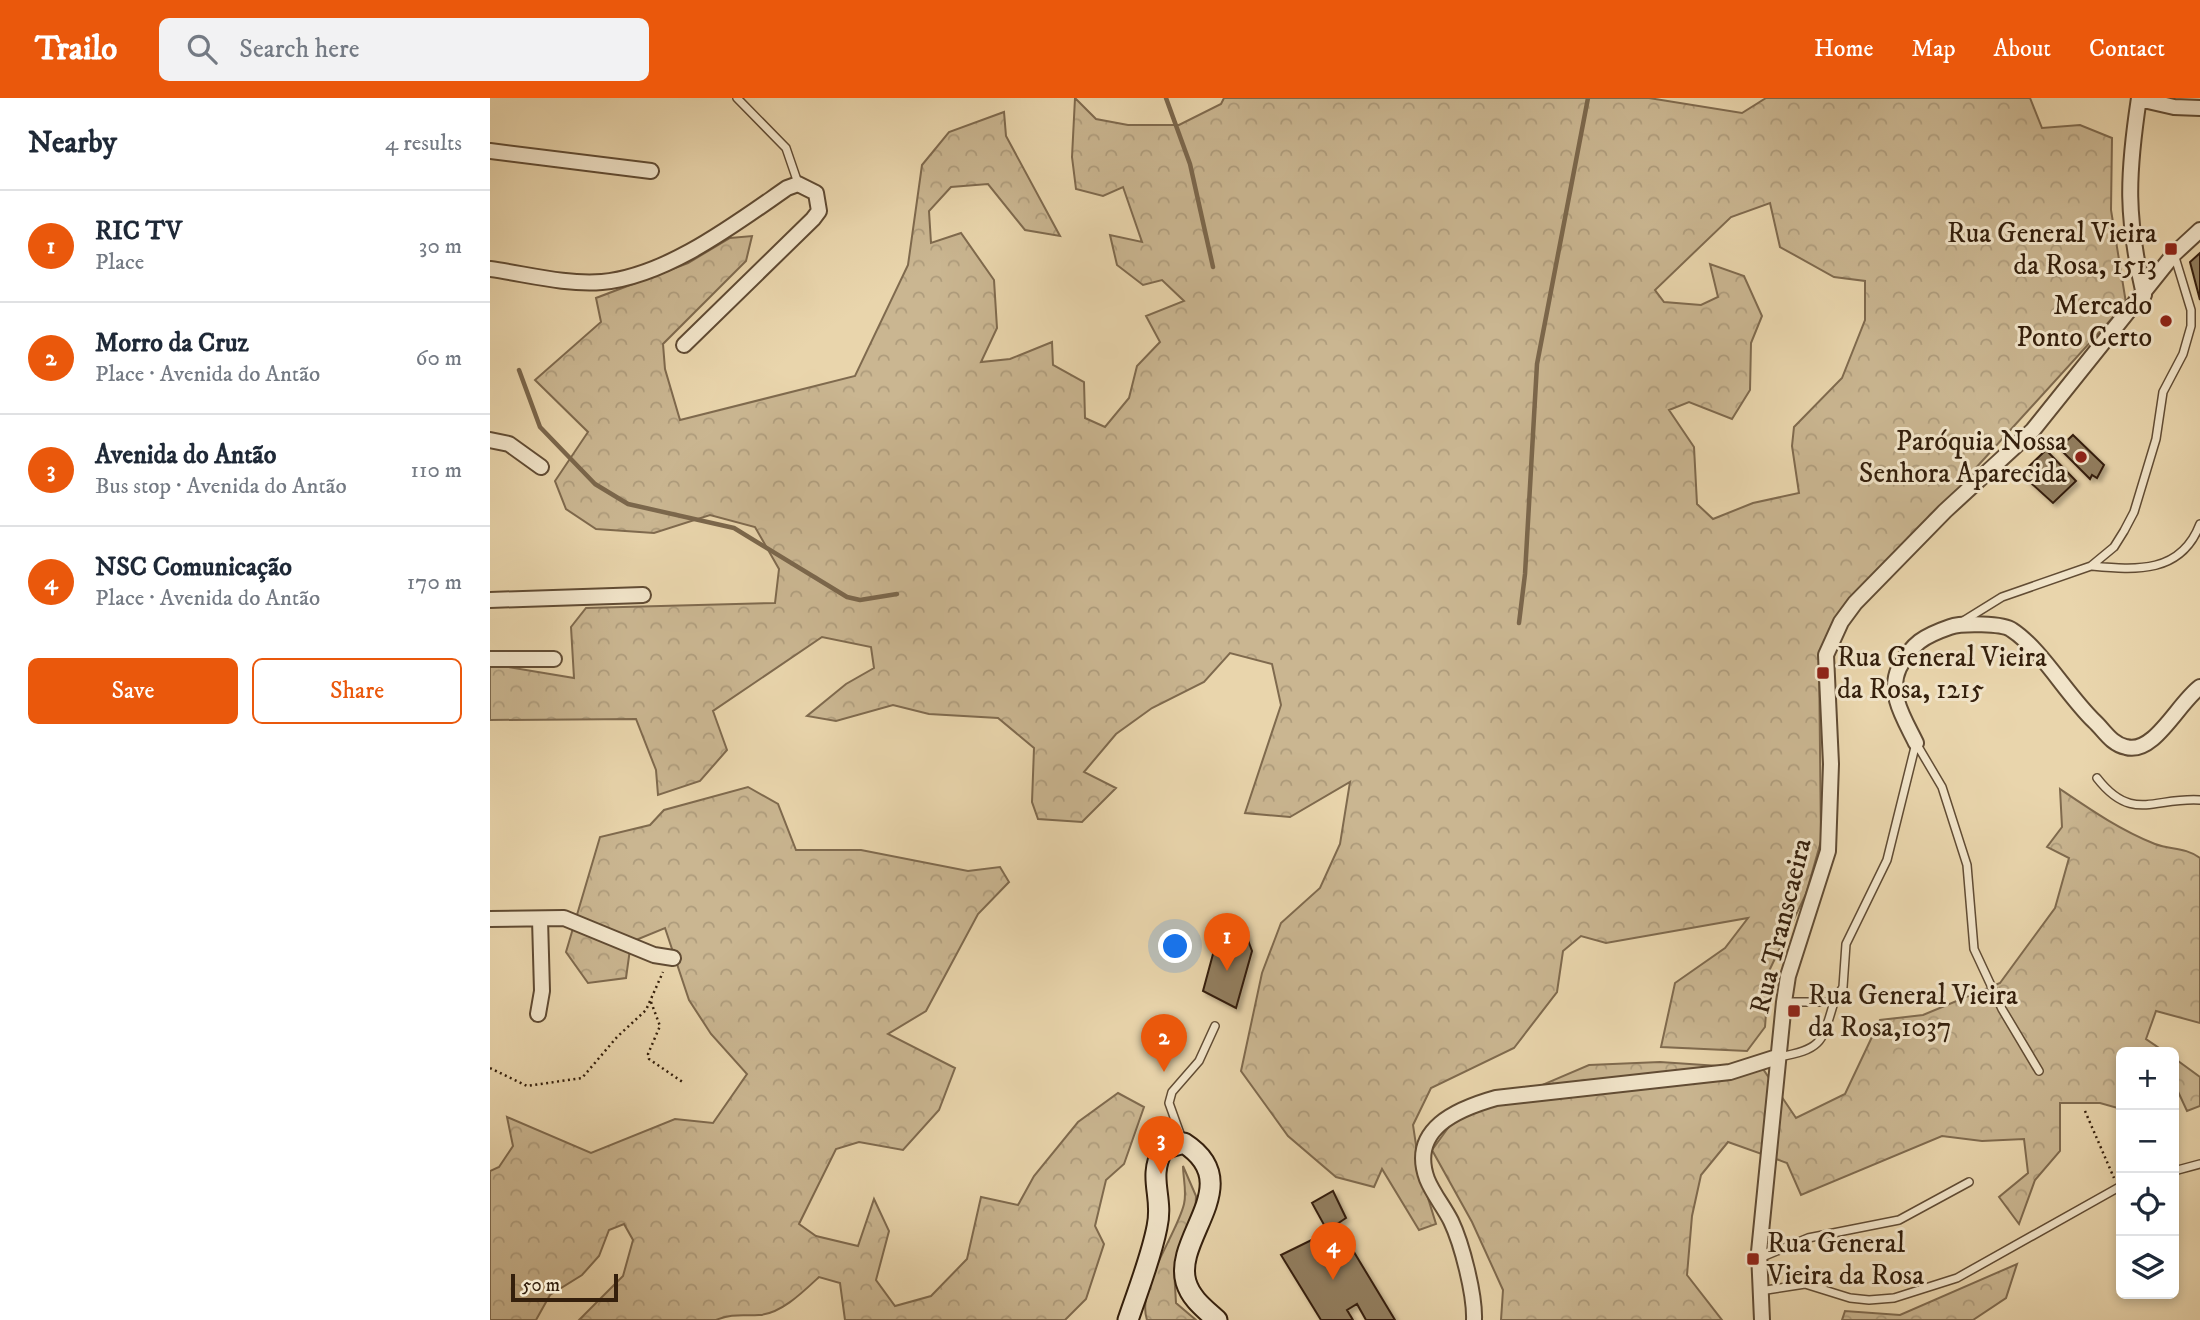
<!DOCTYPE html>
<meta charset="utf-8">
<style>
:root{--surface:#fff;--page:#f2f2f3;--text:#1f2937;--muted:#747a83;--line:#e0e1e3;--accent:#ea580c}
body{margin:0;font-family:"IM FELL DW Pica",serif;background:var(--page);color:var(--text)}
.controls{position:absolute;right:21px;bottom:21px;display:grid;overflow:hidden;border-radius:10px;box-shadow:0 4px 10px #0003}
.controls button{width:63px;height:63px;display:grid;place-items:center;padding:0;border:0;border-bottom:2px solid var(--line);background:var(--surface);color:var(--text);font:35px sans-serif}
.scale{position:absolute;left:21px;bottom:18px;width:107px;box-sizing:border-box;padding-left:7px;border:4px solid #341f0c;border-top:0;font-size:19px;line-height:24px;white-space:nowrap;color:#341f0c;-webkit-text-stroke:5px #f1e4c9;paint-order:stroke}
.you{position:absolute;left:686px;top:849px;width:24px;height:24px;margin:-18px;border:5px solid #fff;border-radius:50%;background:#1a73e8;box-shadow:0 0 0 10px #1a73e833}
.badge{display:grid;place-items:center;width:46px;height:46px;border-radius:50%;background:var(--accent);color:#fff;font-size:23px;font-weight:700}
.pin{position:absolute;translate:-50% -58px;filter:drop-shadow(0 2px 4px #0008)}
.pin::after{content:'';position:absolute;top:37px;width:24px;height:21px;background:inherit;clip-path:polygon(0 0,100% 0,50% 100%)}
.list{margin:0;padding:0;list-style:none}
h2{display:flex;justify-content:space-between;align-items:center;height:91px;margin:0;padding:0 28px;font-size:30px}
h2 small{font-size:23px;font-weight:400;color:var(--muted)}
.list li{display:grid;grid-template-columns:46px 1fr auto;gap:21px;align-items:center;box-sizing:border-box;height:112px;padding:0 28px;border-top:2px solid var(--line)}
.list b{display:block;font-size:26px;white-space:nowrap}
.list p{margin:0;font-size:23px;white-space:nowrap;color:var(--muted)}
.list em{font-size:23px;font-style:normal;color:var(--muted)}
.actions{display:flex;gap:14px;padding:21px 28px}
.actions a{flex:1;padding:16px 0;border:2px solid var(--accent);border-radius:10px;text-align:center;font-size:24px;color:var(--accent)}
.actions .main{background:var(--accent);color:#fff}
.icon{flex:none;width:38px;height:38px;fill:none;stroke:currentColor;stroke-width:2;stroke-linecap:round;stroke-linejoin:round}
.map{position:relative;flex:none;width:1710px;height:1222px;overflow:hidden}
header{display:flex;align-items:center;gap:42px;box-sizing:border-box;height:98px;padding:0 35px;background:var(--accent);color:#fff}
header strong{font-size:33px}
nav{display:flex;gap:38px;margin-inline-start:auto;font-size:24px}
.search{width:490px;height:63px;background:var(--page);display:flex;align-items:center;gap:18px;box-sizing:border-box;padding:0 24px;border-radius:10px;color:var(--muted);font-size:26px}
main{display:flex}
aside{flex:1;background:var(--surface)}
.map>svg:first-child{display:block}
.forest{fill:url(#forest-crowns);stroke:#7f6a4e;stroke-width:2;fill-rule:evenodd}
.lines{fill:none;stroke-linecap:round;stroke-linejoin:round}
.stream{stroke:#7b674c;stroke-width:4.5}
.building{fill:#927e5f;stroke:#341f0c;stroke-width:2;filter:url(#shadow)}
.lane-casing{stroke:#614c34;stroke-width:10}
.street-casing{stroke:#614c34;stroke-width:18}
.secondary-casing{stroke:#341f0c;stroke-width:23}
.path{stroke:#341f0c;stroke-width:2.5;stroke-dasharray:2 3.5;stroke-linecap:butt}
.lane{stroke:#f1e4c9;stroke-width:7}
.street{stroke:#f1e4c9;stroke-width:14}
.secondary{stroke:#f1e4c9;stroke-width:19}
.poi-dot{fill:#8f2418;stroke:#f1e4c9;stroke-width:2.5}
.labels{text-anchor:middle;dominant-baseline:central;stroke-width:6;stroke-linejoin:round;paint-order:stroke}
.poi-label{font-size:28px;fill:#341f0c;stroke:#f1e4c9;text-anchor:end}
.street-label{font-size:28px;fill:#341f0c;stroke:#f1e4c9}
</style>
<header>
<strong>Trailo</strong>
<div class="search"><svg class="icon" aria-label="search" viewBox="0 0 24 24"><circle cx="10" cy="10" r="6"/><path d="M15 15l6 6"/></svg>Search here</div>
<nav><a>Home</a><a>Map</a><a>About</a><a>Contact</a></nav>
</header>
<main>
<aside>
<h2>Nearby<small>4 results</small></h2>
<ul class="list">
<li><span class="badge">1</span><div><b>RIC TV</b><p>Place</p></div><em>30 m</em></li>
<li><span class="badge">2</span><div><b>Morro da Cruz</b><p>Place · Avenida do Antão</p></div><em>60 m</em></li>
<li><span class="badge">3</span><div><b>Avenida do Antão</b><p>Bus stop · Avenida do Antão</p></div><em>110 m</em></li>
<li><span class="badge">4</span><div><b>NSC Comunicação</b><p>Place · Avenida do Antão</p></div><em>170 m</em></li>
</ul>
<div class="actions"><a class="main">Save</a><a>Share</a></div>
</aside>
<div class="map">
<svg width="1710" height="1222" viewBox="0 0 1710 1222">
<defs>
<pattern id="forest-crowns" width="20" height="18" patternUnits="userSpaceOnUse" patternTransform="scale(1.75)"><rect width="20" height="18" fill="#cab691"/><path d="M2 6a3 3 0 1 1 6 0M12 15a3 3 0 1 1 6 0" fill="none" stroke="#ae9c7c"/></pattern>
<filter id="shadow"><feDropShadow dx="3.5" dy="3.5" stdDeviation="2" flood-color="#0004"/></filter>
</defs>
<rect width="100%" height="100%" fill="#e9d5ac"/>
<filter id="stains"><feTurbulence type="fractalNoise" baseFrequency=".00286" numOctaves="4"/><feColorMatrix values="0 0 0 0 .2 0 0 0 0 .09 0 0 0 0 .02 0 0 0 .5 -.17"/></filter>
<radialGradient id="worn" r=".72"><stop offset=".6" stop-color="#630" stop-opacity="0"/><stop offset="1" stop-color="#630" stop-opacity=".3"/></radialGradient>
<path class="forest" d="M585 0 606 21 638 27H689L731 6 734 0H1159L1252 15 1276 0H1540L1552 30 1590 27 1622 40 1621 112 1636 205 1484 372 1422 448 1360 503 1329 558 1331 743 1316 796 1279 873 1275 929 1257 953 1171 949 1185 885 1235 850 1258 820 1116 845 1091 838 1073 853 1067 894 1024 950 941 990 923 1027 930 1074 946 1126 929 1132 892 1071 884 1089 846 1079 798 1038 751 973 772 875 791 825 830 790 850 746 860 684 800 719 755 715 791 607 782 566 740 555 714 584 662 610 626 636 594 674 626 690 592 724 548 721 542 704 544 650 508 620 439 616 403 607 346 623 317 618 356 586 384 570 381 549 332 539 223 613 237 652 210 683 168 697 166 672 146 621 0 622V566L84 580 81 529 96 510 285 505 289 471 265 429 220 417 164 435 106 431 76 411 65 383 98 334 45 282 111 224 106 200 198 165 240 140 262 138 256 163 173 246 175 271 190 322 365 278 418 167 432 67 459 34 514 14 516 38 570 138 535 132 498 86 461 89 439 113 441 145 471 135 504 182 507 230 491 264 520 261 562 244 563 267 594 284 595 320 615 329 639 300 647 268 670 244 656 218 694 203 672 182 653 187 627 167 620 137 652 144 633 89 613 98 586 91 582 59ZM1280 105 1290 149 1344 179 1375 183V222L1352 280 1304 329 1302 348 1309 395 1263 405 1223 421 1207 406 1204 349 1179 312 1199 304 1242 321 1260 292 1261 245 1272 218 1254 178 1220 166 1228 199 1211 207 1174 204 1165 192 1241 119Z
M258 689 288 706 306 752H371L478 773 510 769 519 784 488 816 436 913 398 936 465 970 449 1012 413 1052 369 1044 346 1051 309 1126 326 1138 368 1148 384 1101 399 1133 386 1182 405 1208 441 1198 477 1161 491 1099 528 1107 544 1078 588 1024 628 995 654 1009 634 1066 616 1082 605 1128 614 1146 596 1201 575 1222H355L350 1185 329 1179C314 1193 291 1216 269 1217 252 1218 243 1215 226 1222H89L133 1178 143 1142 134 1126 119 1132 109 1158 92 1177 60 1197 46 1222H0V1073L9 1069 23 1048 17 1019 101 1055 185 1021 223 1025 257 976 221 936 199 902 175 830 141 844 136 880 98 885 76 854 110 739 160 727 174 712Z
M1570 691C1601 712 1630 732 1665 746 1681 752 1695 749 1710 760V925L1666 913 1656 941 1675 954H1631V1011L1610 1005H1570V1053L1545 1082 1529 1126 1509 1099 1538 1075 1534 1041 1492 1043 1452 1038 1311 1097 1297 1065 1238 1044 1211 1077 1202 1118 1197 1177 1232 1222H1011L1013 1192 982 1124 942 1052 966 1019 1010 1005 1099 967 1170 964 1273 971 1306 1020 1355 996 1390 922 1433 917 1510 885 1565 810 1579 760 1557 749 1572 729Z
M1684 960 1710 979V1008L1697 1013 1684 985Z
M693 1068 706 1098 705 1125 684 1171 686 1205 706 1222H657C646 1190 687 1136 694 1106 697 1094 693 1079 693 1068Z
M1527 1166 1516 1200 1483 1222H1352L1355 1213 1410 1217Z"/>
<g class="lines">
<path class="stream" d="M676 0 700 66 723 169
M29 272 50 329 105 386 138 406 244 430 357 499 370 502 407 496
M1029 525 1035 476 1047 266 1098 0"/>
</g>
<path class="building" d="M1710 155V202L1700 164Z
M1583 337 1614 367 1607 380 1602 377 1600 381 1569 350Z
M1556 352 1586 383 1563 405 1531 376Z
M748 833 756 837 762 853 746 910 713 893 726 845Z
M843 1093 856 1120 847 1126 905 1222H876L867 1206 857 1212 863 1222H831L791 1157 838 1134 822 1105Z"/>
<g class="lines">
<g class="lane-casing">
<path id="lane" d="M247 0 296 50 308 85
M1602 468C1646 472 1691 476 1710 426
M1470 525 1512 499 1601 468 1624 449 1634 433 1644 414 1666 341 1673 294 1693 256 1701 228V212L1684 156
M1426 645 1452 689 1477 767 1484 851 1512 911 1549 973
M1607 680C1642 725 1664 699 1710 702
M1294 904H1344L1353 889 1356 846 1397 762 1426 645
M1289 959C1333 951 1332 944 1344 904
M693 1044 679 1005 682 994 709 963 725 928
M1684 1073 1710 1066
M1270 1160 1318 1140 1409 1122 1479 1084
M1270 1193 1315 1186 1360 1200 1379 1202 1404 1200 1467 1180 1631 1088"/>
</g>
<g class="street-casing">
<path id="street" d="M1649 0C1637 79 1636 119 1654 197
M1649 1 1684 9 1710 10
M0 53 161 73
M0 171C36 176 76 187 112 184 177 178 245 126 297 90L308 86 326 95 329 113 323 121 194 247
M0 342 19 346 51 369
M0 502 153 497
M0 561H64
M1426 645C1415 622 1397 596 1409 570 1422 545 1434 538 1460 529 1471 525 1513 525 1522 532 1551 551 1577 597 1604 623 1614 632 1621 646 1636 649 1664 657 1688 605 1710 589
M0 821 74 820 164 857 183 860
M48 916 52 893 50 821
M984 1222C985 1197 972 1146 961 1123 954 1109 943 1096 937 1081 919 1031 967 1011 1006 1000L1240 974 1287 959
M1272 1222 1269 1154 1294 904 1298 878 1338 753 1341 666 1336 557 1351 524 1365 505 1455 413 1543 332 1684 156 1710 132"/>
</g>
<g class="secondary-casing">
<path id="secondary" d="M638 1222C648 1192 661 1160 667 1129 674 1098 657 1081 673 1051L694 1045C758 1086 683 1139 696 1184 701 1201 715 1211 727 1222"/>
</g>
<path class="path" d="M161 904 170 928 158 956 159 961 194 985
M0 970 37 988 92 980 127 939 156 912 173 874
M1595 1013 1624 1080"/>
<use href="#lane" class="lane"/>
<use href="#street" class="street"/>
<use href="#secondary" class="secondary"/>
</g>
<g class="poi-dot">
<rect x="1674" y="144" width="14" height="14" rx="3.5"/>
<circle cx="1676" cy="223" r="7"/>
<circle cx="1591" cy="359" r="7"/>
<rect x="1326" y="568" width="14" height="14" rx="3.5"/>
<rect x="1297" y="906" width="14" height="14" rx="3.5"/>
<rect x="1256" y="1154" width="14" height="14" rx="3.5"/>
</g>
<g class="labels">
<g class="poi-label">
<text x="1667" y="135">Rua General Vieira<tspan x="1667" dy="32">da Rosa, 1513</tspan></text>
<text x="1662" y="207">Mercado<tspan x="1662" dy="32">Ponto Certo</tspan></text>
<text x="1577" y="343">Paróquia Nossa<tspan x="1577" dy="32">Senhora Aparecida</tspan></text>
<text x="1347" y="559" text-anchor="start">Rua General Vieira<tspan x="1347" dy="32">da Rosa, 1215</tspan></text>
<text x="1318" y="897" text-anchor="start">Rua General Vieira<tspan x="1318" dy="32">da Rosa,1037</tspan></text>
<text x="1277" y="1145" text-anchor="start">Rua General<tspan x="1277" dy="32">Vieira da Rosa</tspan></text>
</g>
<g class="street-label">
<text transform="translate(1291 828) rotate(-76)">Rua Transcaeira</text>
</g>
</g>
<rect width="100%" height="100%" filter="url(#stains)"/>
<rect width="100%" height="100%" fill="url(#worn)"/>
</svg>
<div class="controls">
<button>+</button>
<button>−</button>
<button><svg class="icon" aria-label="locate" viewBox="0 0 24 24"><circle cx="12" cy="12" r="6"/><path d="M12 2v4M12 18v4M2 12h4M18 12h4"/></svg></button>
<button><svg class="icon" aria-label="layers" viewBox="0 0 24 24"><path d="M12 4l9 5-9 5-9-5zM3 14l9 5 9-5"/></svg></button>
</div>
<div class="scale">50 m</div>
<div class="you"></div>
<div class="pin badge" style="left:737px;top:873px">1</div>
<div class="pin badge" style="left:674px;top:974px">2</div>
<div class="pin badge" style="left:671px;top:1076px">3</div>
<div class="pin badge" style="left:843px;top:1182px">4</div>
</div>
</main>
